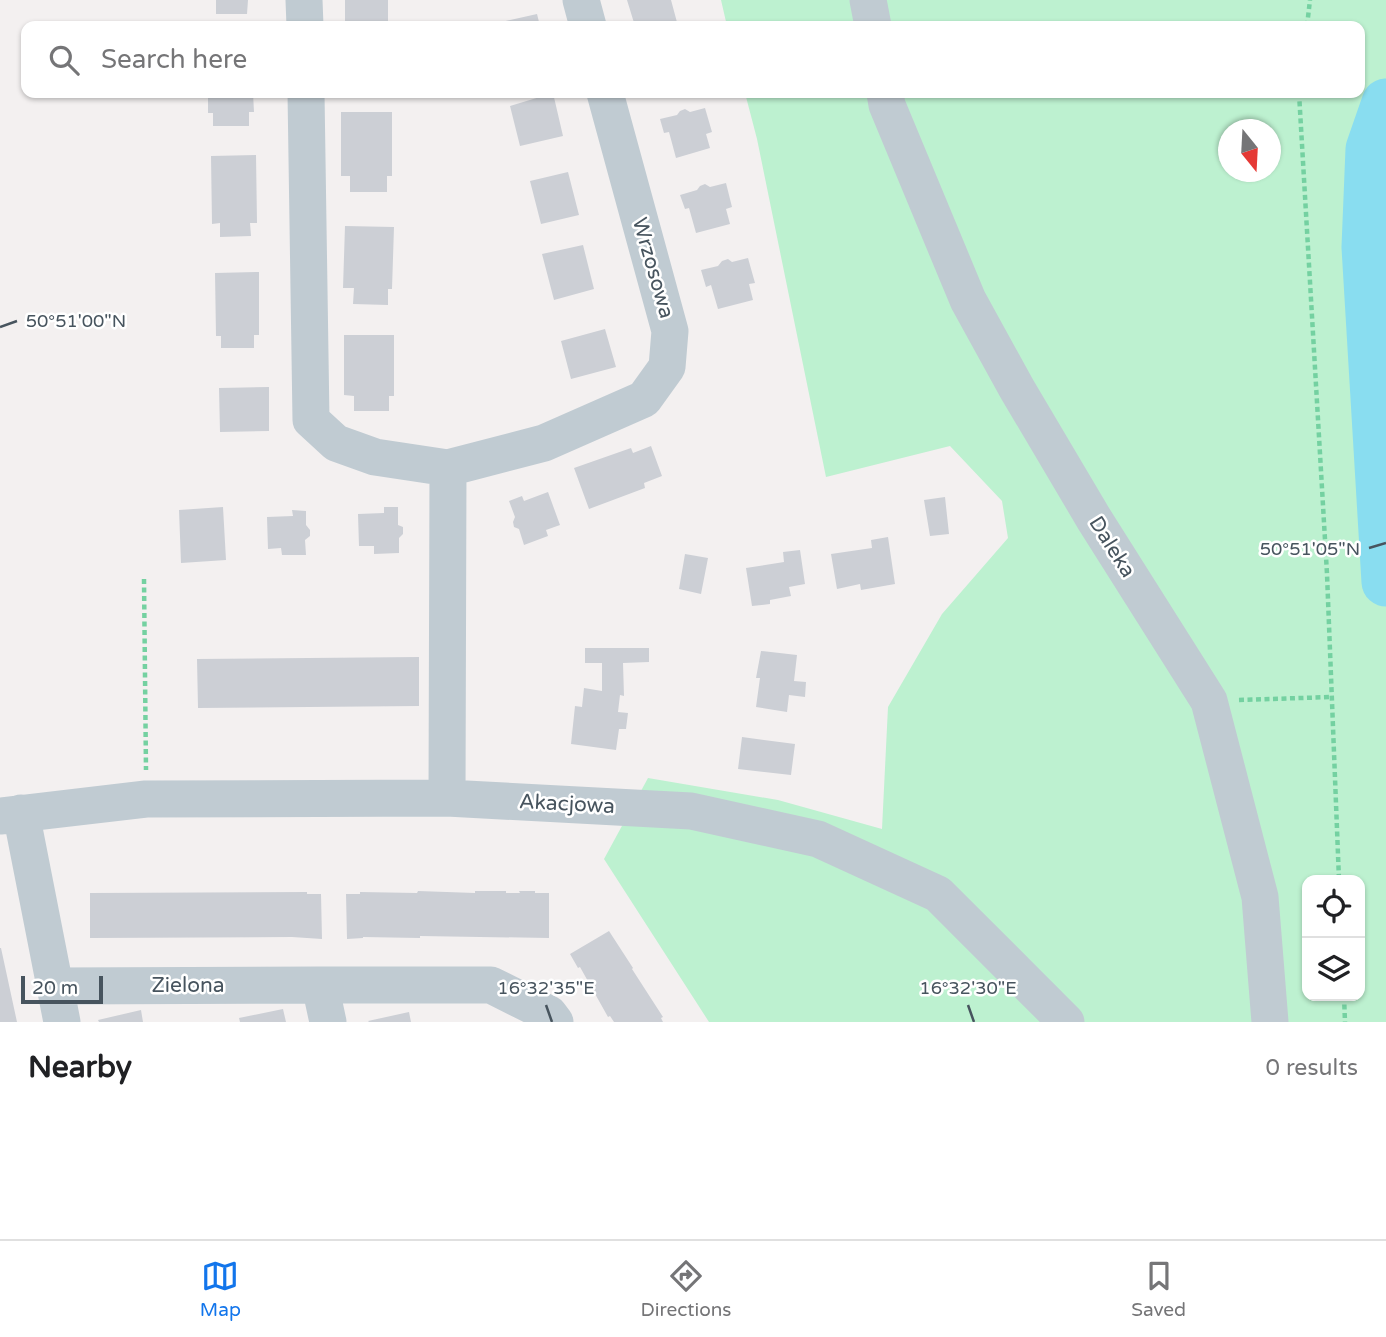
<!DOCTYPE html>
<meta charset="utf-8">
<style>
:root{--surface:#fff;--page:#f2f2f2;--text:#202124;--muted:#757577;--line:#e0e0e0;--accent:#1275eb}
body{margin:0;font-family:"Varela Round",sans-serif;background:var(--page);color:var(--text)}
.controls{position:absolute;right:21px;bottom:21px;display:grid;overflow:hidden;border-radius:14px;box-shadow:0 2px 5px #0004}
.controls button{width:63px;height:63px;display:grid;place-items:center;padding:0;border:0;border-bottom:2px solid var(--line);background:var(--surface);color:var(--text);font:35px sans-serif}
.compass{position:absolute;left:1218px;top:119px;width:63px;height:63px;border-radius:50%;background:var(--surface);box-shadow:0 2px 5px #0004;rotate:162deg}
.scale{position:absolute;left:21px;bottom:18px;width:82px;box-sizing:border-box;padding-left:7px;border:4px solid #47545e;border-top:0;font-size:19px;line-height:24px;white-space:nowrap;color:#47545e;-webkit-text-stroke:5px #fff;paint-order:stroke}
.list{margin:0;padding:0;list-style:none}
h2{display:flex;justify-content:space-between;align-items:center;height:91px;margin:0;padding:0 28px;font-size:30px}
h2 small{font-size:23px;font-weight:400;color:var(--muted)}
.icon{flex:none;width:38px;height:38px;fill:none;stroke:currentColor;stroke-width:2;stroke-linecap:round;stroke-linejoin:round}
.map{position:relative;flex:none;width:1386px;height:1022px;overflow:hidden}
.search{position:absolute;background:var(--surface);box-shadow:0 2px 5px #0004;left:21px;right:21px;top:21px;height:77px;display:flex;align-items:center;gap:18px;box-sizing:border-box;padding:0 24px;border-radius:14px;color:var(--muted);font-size:26px}
.sheet{height:217px;background:var(--surface)}
nav{display:flex;justify-content:space-around;align-items:center;box-sizing:border-box;height:98px;border-top:2px solid var(--line);background:var(--surface);font-size:19px;color:var(--muted)}
nav a{display:grid;justify-items:center;gap:4px}
nav .on{color:var(--accent)}
.map>svg:first-child{display:block}
.green{fill:#bdf1d0;fill-rule:evenodd}
.lines{fill:none;stroke-linecap:round;stroke-linejoin:round}
.river{stroke:#89ddf0;stroke-width:49}
.building{fill:#cccfd5}
.path{stroke:#74d1a1;stroke-width:4.5;stroke-dasharray:5 3.5;stroke-linecap:butt}
.minor{stroke:#c0cbd2;stroke-width:37}
.ticks{fill:none;stroke:#47545e;stroke-width:2.5}
.labels{text-anchor:middle;dominant-baseline:central;stroke-width:5;stroke-linejoin:round;paint-order:stroke}
.street-label{font-size:21px;fill:#47545e;stroke:#fff}
.ticks-label{font-size:18px;text-anchor:middle;fill:#47545e;stroke:#fff;stroke-width:5;stroke-linejoin:round;paint-order:stroke}
</style>
<div class="map">
<svg width="1386" height="1022" viewBox="0 0 1386 1022">
<rect width="100%" height="100%" fill="#f3f0f0"/>
<path class="green" d="M721 0H1386V1022H709L604 859 648 778 778 800 882 829 888 707 942 614 1008 538 1002 501 950 446 826 477 757 139 745 93H1360V26H727ZM1228 130H1270V172H1228ZM1307 880H1360V996H1307Z"/>
<g class="lines">
<path class="river" d="M1386 103 1370 149 1366 247 1386 582"/>
</g>
<path class="building" d="M216 0H248L247 14H216Z
M345 0H388V26H345Z
M627 0H671L678 26H635Z
M537 14 540 26H489L488 25Z
M208 93H253L254 112H249V126H213V113H208Z
M553 93 563 136 520 146 510 106Z
M705 108 712 132 706 134 710 148 676 158 669 132 664 133 660 119 677 115 680 111 685 109 690 112Z
M341 112H392V176H387V192H350V176H341Z
M256 155 257 223H250L251 236 220 237V223L212 224 211 156Z
M568 172 579 215 541 224 530 181Z
M726 183 732 207 726 209 730 224 696 233 689 208 685 209 680 195 697 190 700 186 705 184 710 187Z
M345 226 394 227 392 289H388V305L353 304 354 288H343Z
M583 245 594 289 554 300 542 254Z
M748 258 755 283 749 284 753 300 718 309 711 285 706 287 701 270 718 266 722 261 728 259 732 262Z
M259 272V335H254V348H221V336H216L215 273Z
M605 329 616 367 571 379 561 341Z
M344 335H394V396H389V411H354V396L344 395Z
M269 387V431L220 432 219 388Z
M651 446 662 476 644 483 645 488 589 509 574 468 631 448 633 453Z
M548 492 560 525 546 530 548 536 524 545 519 529 514 527 513 522 515 517 509 501 522 496 524 501Z
M945 497 949 534 930 536 924 500Z
M223 507 226 560 181 563 179 510Z
M384 507H398V525L403 527V534L399 538V553L374 554V546H359L358 514 384 513Z
M292 510 306 511V525L310 530V536L305 540 306 555H282L281 548 268 549 267 517 293 516Z
M888 537 895 584 861 590 860 584 837 589 831 554 872 548 871 540Z
M800 550 805 584 789 587 791 596 770 600V604L752 606 746 568 784 562 783 552Z
M685 554 708 558 701 594 679 589Z
M585 648H649V662L623 663 624 696 620 695 618 712 628 713 626 729H619L616 750 571 744 575 706 582 707 584 688 602 691V663H585Z
M761 651 797 655 794 681 806 682 805 697 789 695 787 712 756 707 760 678H756Z
M419 657V706L198 708 197 659Z
M742 737 795 744 791 775 738 769Z
M418 891 475 893V891H506V893H520L519 891H535V893H549V938L420 936V938L363 937V938L347 939 346 894H360V892L417 893Z
M307 892V894H321L322 939 292 937 90 938V893Z
M609 931 633 968 632 969 663 1017 661 1018 663 1022H614L610 1016 608 1017 580 967 578 968 570 954Z
M0 948H1L17 1022H0Z
M283 1009 286 1022H240L239 1018Z
M141 1010 143 1022H99L98 1020Z
M409 1012 411 1022H369L368 1021Z"/>
<g class="lines">
<path class="path" d="M1307 26 1310 0
M1299 93 1327 574 1339 880
M144 579 146 770
M1239 700 1332 697
M1344 996 1345 1022"/>
<path class="minor" d="M304 0 305 26
M581 0 588 26
M868 0 873 26
M306 93 311 420 336 443 375 457 448 468 447 798
M885 93 887 105 968 300 1017 389 1094 519 1209 701 1260 897 1270 1022
M448 468 544 443 644 399 667 367 670 331 605 93
M21 813 62 1022
M0 816 146 799 447 798 691 811 818 839 938 894 1066 1022
M320 985H491L549 1014 555 1022
M55 986 320 985 328 1022"/>
</g>
<path class="ticks" d="M0 327 17 321M1369 548 1386 543M546 1005 552 1022M968 1005 974 1022"/>
<g class="labels">
<g class="street-label">
<text transform="translate(653 268) rotate(74)">Wrzosowa</text>
<text transform="translate(1112 547) rotate(58)">Daleka</text>
<text transform="translate(567 804) rotate(3)">Akacjowa</text>
<text x="188" y="985">Zielona</text>
</g>
</g>
<g class="ticks-label">
<text x="76" y="327">50°51'00"N</text>
<text x="1310" y="555">50°51'05"N</text>
<text x="546" y="994">16°32'35"E</text>
<text x="968" y="994">16°32'30"E</text>
</g>
</svg>
<div class="controls">
<button><svg class="icon" aria-label="locate" viewBox="0 0 24 24"><circle cx="12" cy="12" r="6"/><path d="M12 2v4M12 18v4M2 12h4M18 12h4"/></svg></button>
<button><svg class="icon" aria-label="layers" viewBox="0 0 24 24"><path d="M12 4l9 5-9 5-9-5zM3 14l9 5 9-5"/></svg></button>
</div>
<svg class="compass" viewBox="-18 -18 36 36"><path d="M0-13l5 13h-10z" fill="#e53935"/><path d="M0 13l5-13h-10z" fill="#757577"/></svg>
<div class="scale">20 m</div>
<div class="search"><svg class="icon" aria-label="search" viewBox="0 0 24 24"><circle cx="10" cy="10" r="6"/><path d="M15 15l6 6"/></svg>Search here</div>
</div>
<section class="sheet">
<h2>Nearby<small>0 results</small></h2>
<ul class="list">
</ul>
</section>
<nav>
<a class="on"><svg class="icon" aria-label="map" viewBox="0 0 24 24"><path d="M3 6l6-2 6 2 6-2v14l-6 2-6-2-6 2zM9 4v14M15 6v14"/></svg>Map</a>
<a><svg class="icon" aria-label="directions" viewBox="0 0 24 24"><path d="M12 3l9 9-9 9-9-9zM9 14v-3h6M13 9l2 2-2 2"/></svg>Directions</a>
<a><svg class="icon" aria-label="saved" viewBox="0 0 24 24"><path d="M7 4h10v16l-5-4-5 4z"/></svg>Saved</a>
</nav>
